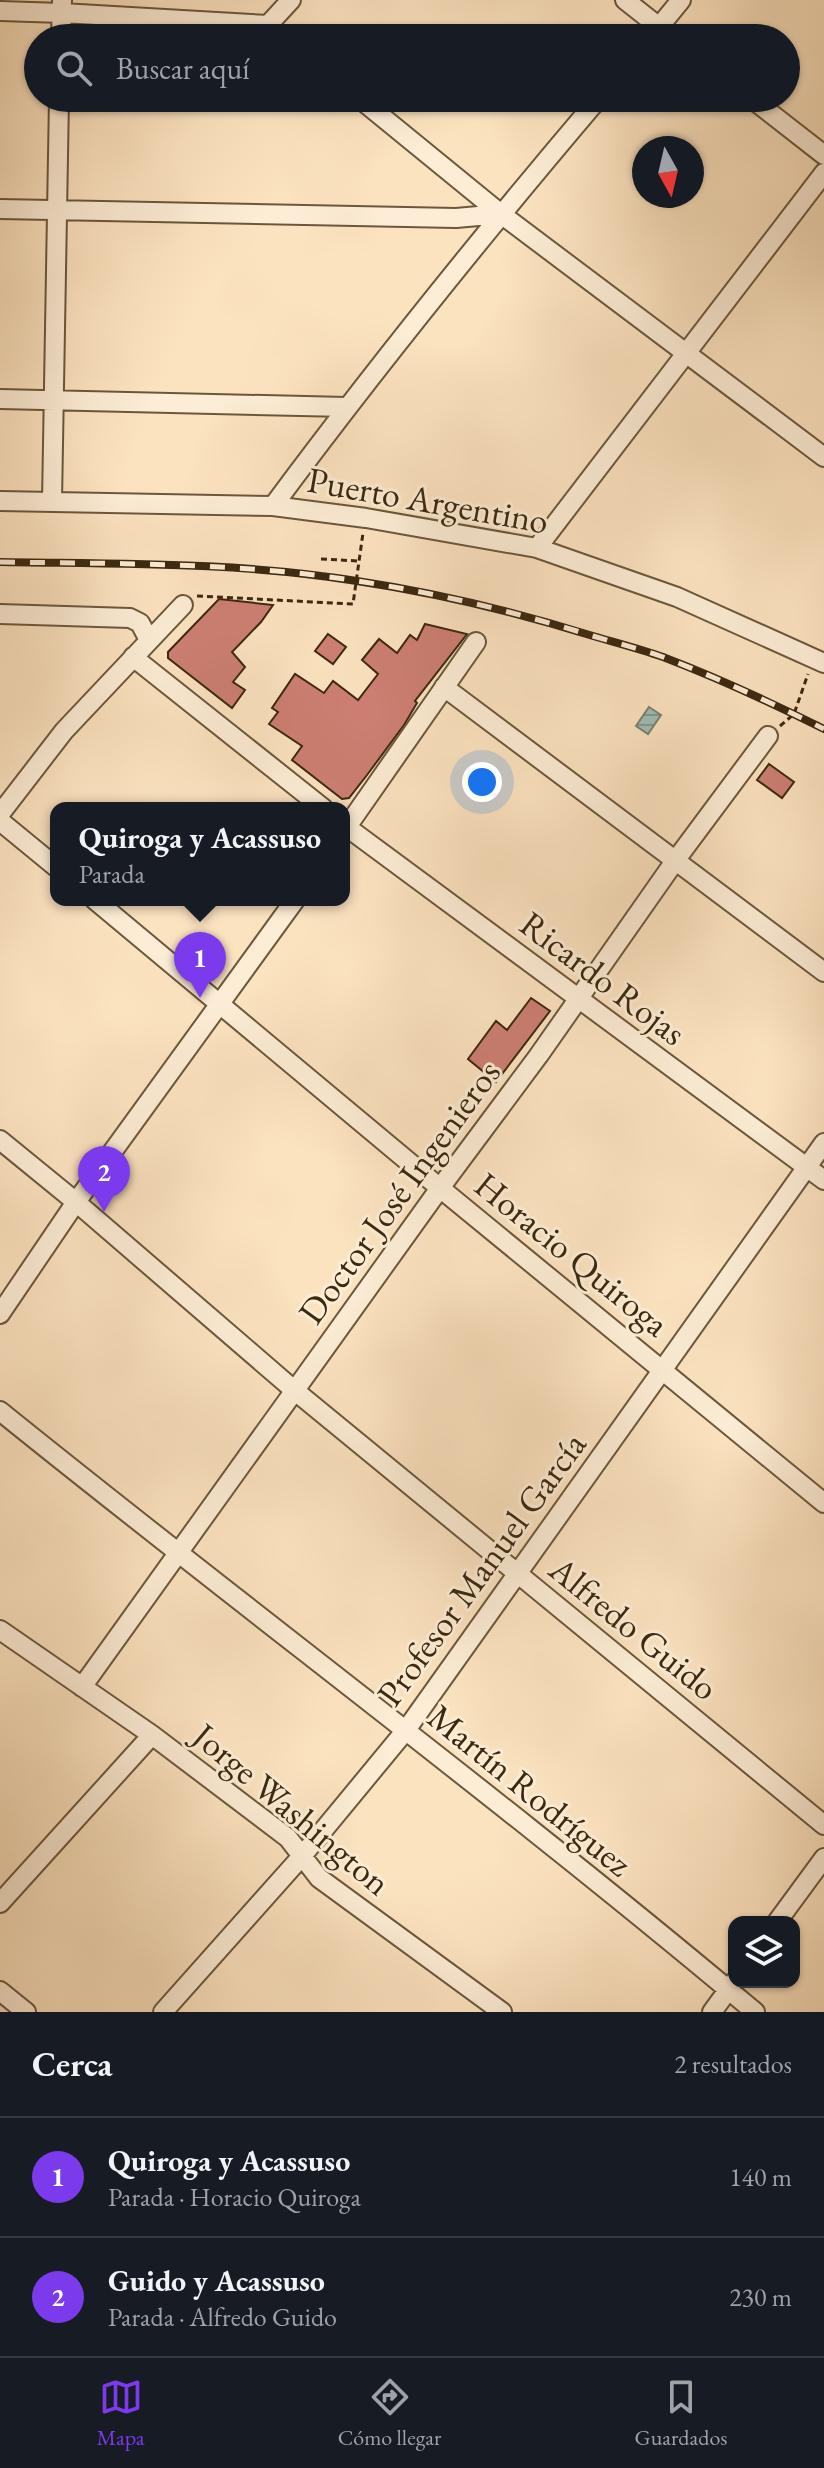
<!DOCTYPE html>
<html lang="es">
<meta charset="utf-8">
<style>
:root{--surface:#171b24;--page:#20242c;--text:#f1f3f6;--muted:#9ea1a6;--line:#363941;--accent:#7c3aed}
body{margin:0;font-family:"EB Garamond",serif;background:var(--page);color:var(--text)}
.controls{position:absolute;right:24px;bottom:24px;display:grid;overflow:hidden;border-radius:16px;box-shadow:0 2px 6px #0004}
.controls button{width:72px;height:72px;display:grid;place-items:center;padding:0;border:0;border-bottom:2px solid var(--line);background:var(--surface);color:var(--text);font:40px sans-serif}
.compass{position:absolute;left:632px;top:136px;width:72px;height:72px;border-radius:50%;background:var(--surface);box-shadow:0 2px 6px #0004;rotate:172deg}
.you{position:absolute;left:482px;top:782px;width:28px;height:28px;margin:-20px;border:6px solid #fff;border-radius:50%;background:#1a73e8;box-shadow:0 0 0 12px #1a73e833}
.badge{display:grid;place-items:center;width:52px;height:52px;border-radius:50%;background:var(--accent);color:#fff;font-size:26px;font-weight:700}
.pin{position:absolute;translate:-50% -66px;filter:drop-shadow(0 2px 4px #0008)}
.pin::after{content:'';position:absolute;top:42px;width:28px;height:24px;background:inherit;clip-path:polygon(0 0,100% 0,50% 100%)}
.popup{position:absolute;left:50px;top:802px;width:300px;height:104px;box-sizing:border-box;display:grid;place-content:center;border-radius:16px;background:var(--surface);filter:drop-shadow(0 2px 6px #0005);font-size:26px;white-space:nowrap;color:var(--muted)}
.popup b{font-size:30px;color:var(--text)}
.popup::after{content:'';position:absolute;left:50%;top:100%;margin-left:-16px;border:16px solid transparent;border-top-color:var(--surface)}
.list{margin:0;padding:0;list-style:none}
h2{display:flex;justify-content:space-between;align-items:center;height:104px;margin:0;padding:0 32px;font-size:34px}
h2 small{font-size:26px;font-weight:400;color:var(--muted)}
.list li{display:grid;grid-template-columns:52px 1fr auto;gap:24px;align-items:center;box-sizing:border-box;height:120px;padding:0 32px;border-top:2px solid var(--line)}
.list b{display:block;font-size:30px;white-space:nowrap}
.list p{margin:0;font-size:26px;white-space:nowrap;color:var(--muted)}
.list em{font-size:26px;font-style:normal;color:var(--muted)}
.icon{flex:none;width:44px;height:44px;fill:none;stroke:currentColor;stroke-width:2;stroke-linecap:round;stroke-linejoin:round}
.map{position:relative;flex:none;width:824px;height:2012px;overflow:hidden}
.search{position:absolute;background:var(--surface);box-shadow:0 2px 6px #0004;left:24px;right:24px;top:24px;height:88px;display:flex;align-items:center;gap:20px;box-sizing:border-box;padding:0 28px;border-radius:44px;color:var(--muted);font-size:30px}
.sheet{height:344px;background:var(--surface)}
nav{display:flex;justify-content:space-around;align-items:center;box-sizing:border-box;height:112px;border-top:2px solid var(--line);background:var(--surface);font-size:22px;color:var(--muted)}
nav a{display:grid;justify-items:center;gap:4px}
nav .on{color:var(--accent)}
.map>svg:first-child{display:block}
.water{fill:url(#water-rules);stroke:#778273;stroke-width:2}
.building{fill:#cd7f73;stroke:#3b280f;stroke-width:2}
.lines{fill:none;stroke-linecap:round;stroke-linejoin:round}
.minor-casing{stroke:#6b573b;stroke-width:22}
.path{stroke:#3b280f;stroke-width:3;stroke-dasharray:6 4;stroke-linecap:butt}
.minor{stroke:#fdedd6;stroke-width:18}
.rail-casing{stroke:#3b280f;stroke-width:8}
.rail{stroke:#fdedd6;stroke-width:5;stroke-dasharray:15;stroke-linecap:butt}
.labels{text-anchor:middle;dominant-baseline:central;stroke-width:6;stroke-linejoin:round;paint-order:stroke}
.street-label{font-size:36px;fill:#3b280f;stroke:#fdedd6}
</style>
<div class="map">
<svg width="824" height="2012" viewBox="0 0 824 2012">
<defs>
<pattern id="water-rules" width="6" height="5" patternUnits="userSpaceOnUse" patternTransform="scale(2)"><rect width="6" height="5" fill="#9fbeb6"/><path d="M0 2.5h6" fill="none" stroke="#839a92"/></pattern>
</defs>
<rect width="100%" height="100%" fill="#fce3c0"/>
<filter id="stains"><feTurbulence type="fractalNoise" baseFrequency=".0025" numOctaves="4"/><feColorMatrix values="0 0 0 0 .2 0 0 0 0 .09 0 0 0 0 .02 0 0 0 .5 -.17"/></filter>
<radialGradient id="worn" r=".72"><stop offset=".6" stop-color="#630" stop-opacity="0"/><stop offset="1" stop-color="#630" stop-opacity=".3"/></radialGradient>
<path class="water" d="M649 707 661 715 648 734 636 726Z"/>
<path class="building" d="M219 599 273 605 261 622 232 652 245 667 233 682 245 690 232 708 168 658V652Z
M425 624 467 634 415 701 417 703 404 725 367 775 349 798 342 799 292 760 302 746 269 724 278 712 272 708 295 674 324 693 333 681 358 700 378 674 362 660 379 639 397 653 410 635 417 640Z
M328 634 346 647 333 664 315 651Z
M769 764 794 782 782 798 757 780Z
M531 998 550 1011 496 1082 468 1059 496 1021 507 1030Z"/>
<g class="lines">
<g class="minor-casing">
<path id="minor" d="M625 0 673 38
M0 11 62 13 268 25
M268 25 291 0
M268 25 284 38
M61 38 62 0
M650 38 681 0
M359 98 501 214 824 457
M751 98 824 155
M0 209 456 218 501 214
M0 399 346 407
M0 501 273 506 366 518 537 548 677 597 824 663
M52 502 59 98
M273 506C377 366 486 231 599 98
M537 548 824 173
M0 614 130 618 140 623 149 640
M133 657 323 808
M444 687 824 972
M0 814 64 731 183 605
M0 821 56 867
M344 825 824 1180
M344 831 476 642
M95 900 440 1188 824 1503
M0 1140 76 1202 294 1390 824 1825
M0 1314 76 1202 295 900
M0 1411C250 1613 509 1805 755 2012
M0 1630 152 1735 288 1838 319 1878 502 2012
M82 1687 440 1188 539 1055 675 861 768 736
M0 1903 152 1735
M777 1922 824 1858
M0 1991 26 2012
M163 2012 302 1856 406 1730 824 1143
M712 2012 734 1982"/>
</g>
<path class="path" d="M321 559 358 561
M197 596 353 604 363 533
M780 726 794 714 808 674"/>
<use href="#minor" class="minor"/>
<g class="rail-casing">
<path id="rail" d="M0 562C119 564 240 562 357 581 437 593 516 612 593 636 617 643 640 649 663 657 718 678 772 703 824 729"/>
</g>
<use href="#rail" class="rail"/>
</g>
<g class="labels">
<g class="street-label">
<text transform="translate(428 500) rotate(10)">Puerto Argentino</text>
<text transform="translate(603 978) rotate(37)">Ricardo Rojas</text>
<text transform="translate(399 1192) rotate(-54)">Doctor José Ingenieros</text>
<text transform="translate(572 1254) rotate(39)">Horacio Quiroga</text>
<text transform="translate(481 1569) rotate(-54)">Profesor Manuel García</text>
<text transform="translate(634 1628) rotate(39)">Alfredo Guido</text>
<text transform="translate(530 1790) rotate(39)">Martín Rodríguez</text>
<text transform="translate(292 1809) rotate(40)">Jorge Washington</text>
</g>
</g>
<rect width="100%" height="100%" filter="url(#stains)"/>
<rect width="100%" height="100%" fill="url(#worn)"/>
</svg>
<div class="controls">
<button><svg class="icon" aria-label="layers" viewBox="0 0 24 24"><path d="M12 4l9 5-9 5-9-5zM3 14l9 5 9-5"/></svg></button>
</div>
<svg class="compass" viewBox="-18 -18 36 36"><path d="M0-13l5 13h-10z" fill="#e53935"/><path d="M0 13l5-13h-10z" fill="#9ea1a6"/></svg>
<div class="you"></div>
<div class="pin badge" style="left:200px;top:998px">1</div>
<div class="popup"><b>Quiroga y Acassuso</b>Parada</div>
<div class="pin badge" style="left:104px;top:1212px">2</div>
<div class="search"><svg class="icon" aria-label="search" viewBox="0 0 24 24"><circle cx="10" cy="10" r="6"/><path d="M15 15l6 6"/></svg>Buscar aquí</div>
</div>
<section class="sheet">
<h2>Cerca<small>2 resultados</small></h2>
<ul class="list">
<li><span class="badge">1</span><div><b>Quiroga y Acassuso</b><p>Parada · Horacio Quiroga</p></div><em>140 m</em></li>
<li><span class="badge">2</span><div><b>Guido y Acassuso</b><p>Parada · Alfredo Guido</p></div><em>230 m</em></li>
</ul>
</section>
<nav>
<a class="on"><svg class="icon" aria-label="map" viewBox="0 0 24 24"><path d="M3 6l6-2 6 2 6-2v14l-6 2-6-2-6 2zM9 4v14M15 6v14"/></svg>Mapa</a>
<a><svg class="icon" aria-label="directions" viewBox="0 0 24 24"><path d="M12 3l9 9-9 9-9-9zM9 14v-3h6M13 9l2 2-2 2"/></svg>Cómo llegar</a>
<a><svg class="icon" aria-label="saved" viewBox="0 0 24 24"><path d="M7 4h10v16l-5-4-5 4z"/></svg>Guardados</a>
</nav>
